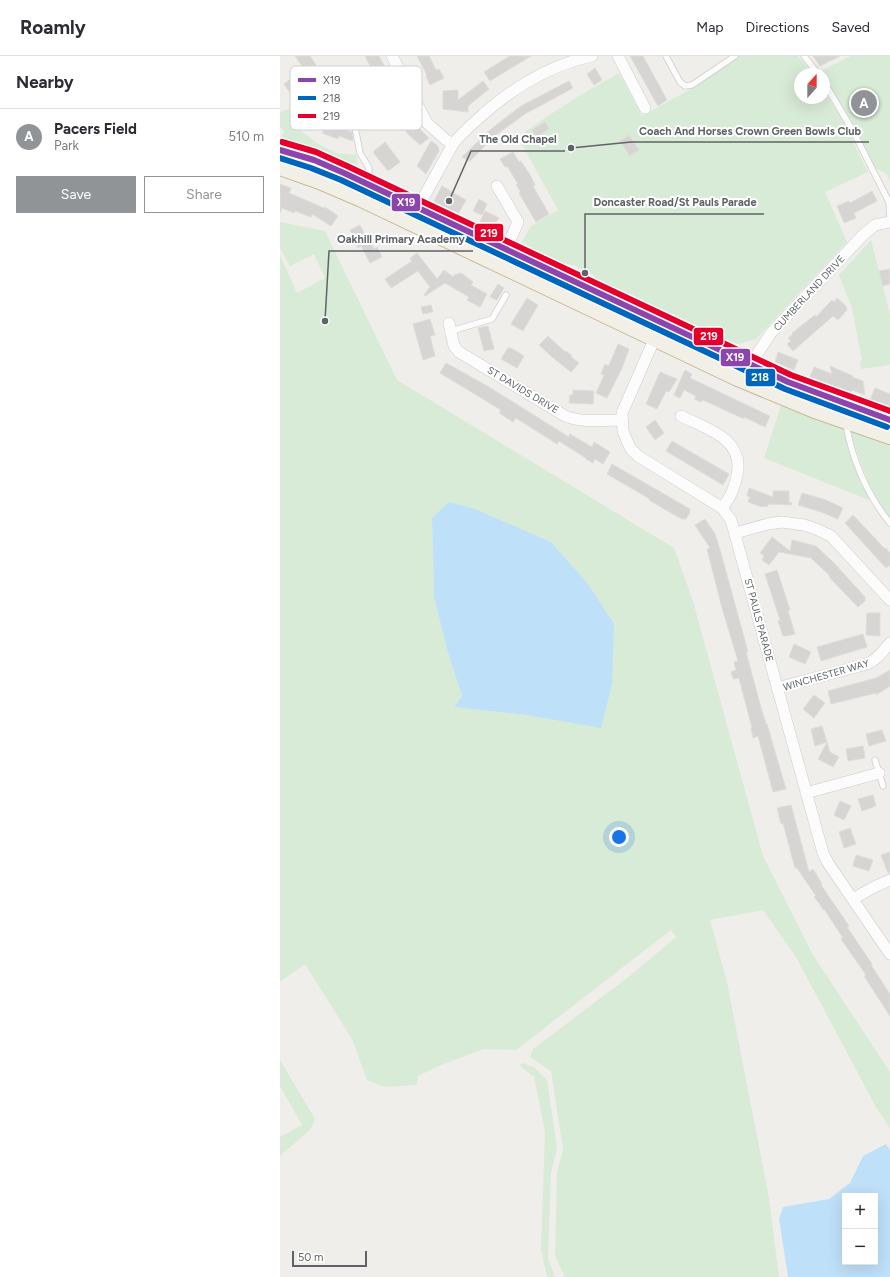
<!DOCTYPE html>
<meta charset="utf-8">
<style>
:root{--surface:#fff;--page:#f2f2f3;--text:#2b2b33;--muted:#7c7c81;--line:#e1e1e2;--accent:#919496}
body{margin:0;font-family:Figtree,sans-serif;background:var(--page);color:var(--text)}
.controls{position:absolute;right:12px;bottom:12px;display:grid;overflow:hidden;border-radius:0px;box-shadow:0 4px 16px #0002}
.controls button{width:36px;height:36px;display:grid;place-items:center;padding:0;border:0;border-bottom:1px solid var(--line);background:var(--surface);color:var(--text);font:20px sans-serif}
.compass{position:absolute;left:514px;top:12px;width:36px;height:36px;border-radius:50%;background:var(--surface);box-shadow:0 4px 16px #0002;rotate:21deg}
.scale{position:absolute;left:12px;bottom:10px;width:75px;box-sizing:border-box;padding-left:4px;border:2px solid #5f6368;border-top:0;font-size:11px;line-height:14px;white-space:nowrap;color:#5f6368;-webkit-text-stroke:3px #fff;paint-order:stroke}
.you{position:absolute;left:339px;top:781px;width:14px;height:14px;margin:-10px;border:3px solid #fff;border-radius:50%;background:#1a73e8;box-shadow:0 0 0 6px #1a73e833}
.badge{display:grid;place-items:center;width:26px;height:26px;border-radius:50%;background:var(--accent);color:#fff;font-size:13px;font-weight:700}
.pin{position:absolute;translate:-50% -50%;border:2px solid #fff;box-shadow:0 1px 4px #0006}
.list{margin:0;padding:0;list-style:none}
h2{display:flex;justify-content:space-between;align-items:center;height:52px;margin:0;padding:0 16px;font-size:17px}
h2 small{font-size:13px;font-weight:400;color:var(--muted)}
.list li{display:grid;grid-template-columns:26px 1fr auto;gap:12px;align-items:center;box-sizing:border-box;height:56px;padding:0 16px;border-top:1px solid var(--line)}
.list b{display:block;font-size:15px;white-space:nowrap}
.list p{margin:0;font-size:13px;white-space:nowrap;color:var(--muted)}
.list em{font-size:13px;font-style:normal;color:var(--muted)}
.actions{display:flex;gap:8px;padding:12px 16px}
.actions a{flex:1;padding:9px 0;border:1px solid var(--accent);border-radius:0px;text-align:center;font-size:14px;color:var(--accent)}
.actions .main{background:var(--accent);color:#fff}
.map{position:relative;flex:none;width:610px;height:1221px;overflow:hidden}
header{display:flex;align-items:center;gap:24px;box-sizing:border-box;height:56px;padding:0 20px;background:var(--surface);border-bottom:1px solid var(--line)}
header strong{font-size:19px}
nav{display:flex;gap:22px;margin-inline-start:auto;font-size:14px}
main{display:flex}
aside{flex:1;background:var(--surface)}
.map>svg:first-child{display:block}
.green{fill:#d8ebd6;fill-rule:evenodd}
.water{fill:#bfe0f9;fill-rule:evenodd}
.building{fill:#d6d5d3;stroke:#deddd9}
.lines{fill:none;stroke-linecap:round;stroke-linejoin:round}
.service-casing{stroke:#cbcccc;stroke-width:7}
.minor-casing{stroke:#cbcccc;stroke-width:12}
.trunk-casing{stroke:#c8b996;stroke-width:20}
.service{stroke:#fdfcfc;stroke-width:5.5}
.minor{stroke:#fdfcfc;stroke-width:11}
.trunk{stroke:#f2f0e6;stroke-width:18}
.bus-1-casing{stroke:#fff;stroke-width:9}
.bus-2-casing{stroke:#fff;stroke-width:9}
.bus-3-casing{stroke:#fff;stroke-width:9}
.bus-1{stroke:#8e44ad;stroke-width:6}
.bus-2{stroke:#0065bd;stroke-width:6}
.bus-3{stroke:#e4002b;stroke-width:6}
.labels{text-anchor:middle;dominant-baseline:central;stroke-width:4;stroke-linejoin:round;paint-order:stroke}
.street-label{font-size:10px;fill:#5f6368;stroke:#fff}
.key{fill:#fff;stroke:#cfd0d2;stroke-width:1}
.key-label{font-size:11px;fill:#5f6368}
.leader{fill:none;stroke:#5f6368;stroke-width:1.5}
.callout-dot{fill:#5f6368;stroke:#fff;stroke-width:1.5}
.callout-label{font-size:11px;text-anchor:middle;font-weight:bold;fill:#5f6368;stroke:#fff;stroke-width:4;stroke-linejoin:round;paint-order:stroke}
.line-badge{stroke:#fff;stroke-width:1.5}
.badge-label{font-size:11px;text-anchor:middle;font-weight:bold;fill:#fff}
</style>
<header>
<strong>Roamly</strong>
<nav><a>Map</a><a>Directions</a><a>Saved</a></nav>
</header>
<main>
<aside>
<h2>Nearby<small></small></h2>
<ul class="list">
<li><span class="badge">A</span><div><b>Pacers Field</b><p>Park</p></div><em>510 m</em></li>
</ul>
<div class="actions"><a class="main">Save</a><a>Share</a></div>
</aside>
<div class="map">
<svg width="610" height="1221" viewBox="0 0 610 1221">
<rect width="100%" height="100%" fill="#efeeea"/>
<path class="green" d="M458 0H518L533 18H520V42H544V35L562 63 588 116 545 136 567 186 476 283 450 290 325 230 312 218 293 209 275 206 240 189 251 170 278 154 238 81C271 57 304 36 339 17L362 60 409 34Z
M571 0H610V127L607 118 593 111 544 24V18H540L539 16Z
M12 52 16 55 10 66 35 86 56 97 76 99 78 108 60 106 1 83 4 75 0 71V56Z
M0 166 45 175 117 324 394 492 413 545 483 800 533 899 610 1016V1072L596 1051 516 901 483 854 430 864 447 926 489 1142 499 1221H285L275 1200 277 1117 283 1093 271 1015 250 1001 253 993 351 919 396 881 391 874 236 994 204 993 161 1009 138 1020 137 1029 104 1031 87 1024 72 983 25 908 0 926V199L17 237 45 222 34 198 10 210 0 192ZM152 462 247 659 174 651 182 640 168 597 154 541Z
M591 184 610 258V309L581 313 580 306 582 305 572 252 559 219Z
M501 349 564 372C566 395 580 425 591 445L484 402Z
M571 375 610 389V462C591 437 580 407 571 378Z
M0 1004 35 1063 30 1074 0 1100V1081L22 1069 0 1030Z
M243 1007 255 1012 267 1024 277 1092 271 1117 268 1202 275 1221H267L261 1194 265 1076 254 1021 239 1009Z"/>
<path class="water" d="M169 446 195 453 271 486 308 528 334 568 332 628 321 672 247 659 174 651 182 640 168 597 154 541 152 462Z
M606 1088 610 1094V1221H508L499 1163 503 1151 549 1143 570 1127 583 1100ZM565 1140H595V1206H565Z"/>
<path class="building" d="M15 0H30L38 12 41 11 47 20 37 27 29 16 26 15 23 16 22 21 30 32 15 44 4 28 24 13Z
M85 0H99L114 28 103 35Z
M137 0H149L156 14 159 13 164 22 150 29 146 20 147 19Z
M230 0H251L210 25 204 16Z
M350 0H363L387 44 378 50Z
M533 0H560L540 10Z
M315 12 322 24 314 29 307 18Z
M203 25 209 33 188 50V56L163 53V35L178 34V44Z
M289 25 293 32 245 58 216 79 190 105 182 101 211 73 241 50Z
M118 36 138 71 149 82 140 89 127 77 113 51 108 53 104 44Z
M31 48 54 65 56 62 63 64 62 66 70 69 68 75 72 76 73 85 59 80 58 83 42 77 44 74 30 64 29 66 22 61Z
M265 66 269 73 256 81 252 74Z
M349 79 359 94 350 100 340 85Z
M151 85 158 90 159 95 146 118 137 110Z
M105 86 120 106 108 115 93 96Z
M233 96 239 106 241 105 250 119 255 129 253 130 269 158 256 166 239 137 241 136 236 129 238 128 227 110 225 111 220 103Z
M0 128 11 132 9 137 44 152 45 151 58 160 51 170 32 158 31 161 15 155 14 157 2 152 0 157Z
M162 130 186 144 178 158 154 145Z
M592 135 597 145 574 157 576 162 564 167 557 150 569 145 570 147Z
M199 143 207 148 202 159 193 155Z
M205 155 219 162 216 166 225 170 220 179 212 175 213 173 200 166Z
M80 169 85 179 87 178 94 193 97 191 102 201 90 207 81 190 78 192 70 174Z
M137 197 157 223 164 214 173 221 174 219 181 217 193 226 191 229 207 238 200 251 187 244 189 241 165 227 145 240 144 239 150 231 138 215 111 232 105 223 132 205 130 202Z
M610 213V228L603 230 599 215Z
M218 228 224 232 217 244 210 241Z
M247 242 258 249 243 275 231 268Z
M557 242 566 250 567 254 558 264 553 260 513 295 507 288 511 285 508 282 513 278 512 277 535 259 536 261 552 244 554 246Z
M151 249 153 256 143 258 141 251Z
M150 263 155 279 150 280 155 300 143 304 133 268Z
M208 270 214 293 204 295 198 272Z
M268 280 285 296 286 295 292 300 291 301 299 307 291 316 271 300 259 289Z
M338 288 349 293 342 312 327 342 316 337 324 319 321 318 325 308 328 310 330 307Z
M228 292H231L244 300 237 312 221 303Z
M498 296 518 304 514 314 495 306Z
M166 307 209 331 289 381 290 378 312 391 314 386 330 396 323 408 315 403 313 407 306 403V402L279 385 277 388 236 362 233 366 219 357 221 354 160 317Z
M550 310 573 320 572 321 583 325 585 339 572 334 571 337 530 321 534 311 552 318Z
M405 314 412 318 410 322 490 360 485 371 464 361V363L423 344 421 346 414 343 416 340 404 334 400 342 394 339Z
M380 316 397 323 389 336 386 335 377 353 366 348Z
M595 332 610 338V352L590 344Z
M293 334 314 335 313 348 289 347 290 339H293Z
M375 364 384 377 375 384 366 371Z
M392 385 449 418 443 429 386 395Z
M332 408 410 453V456L406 463H402L384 453 369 444 370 443 327 418Z
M469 432 493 441V435H509V446L512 447 511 449 488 448 487 451 483 450 482 451 468 446 470 441 467 440Z
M522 437 546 444 563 452 558 463 541 456 518 449Z
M573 459 605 493 606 492 610 497V509L606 512 565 467Z
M425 463 435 478 441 497 468 596H466L480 648 486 668H487L506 733 493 736 478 680 473 682 471 673 472 672 459 622 453 623 451 616 456 614 454 606 458 605 442 552 427 493 430 492 415 469Z
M492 481 510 495 512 484 536 490 553 506 585 541V545L578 551 549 521 550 520 531 502 499 496 489 509 482 504 484 500 480 497Z
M497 514 510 554 508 555 515 578 506 580H503L498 565 500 564 485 518Z
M587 557H600V580L586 579Z
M583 578 587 591 541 605 537 591Z
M514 588 531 596 525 608 509 601Z
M610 614V630L596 639V637L551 648 548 635 596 622Z
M534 639 545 647 534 662 523 653Z
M542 670 550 696 559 701 553 711 538 703 547 686 535 690 531 673Z
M602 674 606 685 589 690 586 678Z
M583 690 585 702 568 705 566 693Z
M593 739 596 750 582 755 578 743Z
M560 745 571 750 564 764 554 759Z
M511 749 529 816 533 813 542 828 541 829 569 870 567 871 592 908 591 909 610 938V960L584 920 586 919 561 883 563 882 544 853 543 854 539 847 534 841 536 840 517 812H515L503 767 501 768 497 752Z
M570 772 576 788 564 792 559 776Z
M610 796V817H608L601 799Z
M576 799 593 804 589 815 573 810Z"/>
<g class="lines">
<g class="service-casing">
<path id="service" d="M386 0 400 26 405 30 412 29 455 0
M524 0 538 18
M26 19 40 39 59 52 68 55 73 61 80 97 89 112V125
M544 26 573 75 609 146 610 166
M95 44 126 27
M68 55 79 51
M171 275 212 263 226 239
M566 368C572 403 587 439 610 467
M595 704 603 730"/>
</g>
<g class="minor-casing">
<path id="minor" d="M112 0 147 67 166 84 173 88
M338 0 365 52
M217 130 238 166 226 193
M135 157 173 88C181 78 190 70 199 62 231 33 269 9 312 0
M169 267 174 290 179 296 285 360C302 367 324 364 342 364
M377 277 342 357 343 375 347 385 351 393 358 400 442 452 451 464 543 797 548 807 610 898
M466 312 474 303 491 277 583 179 595 169 610 166
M401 360C427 373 465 383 457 419 454 433 451 441 442 452
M455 477 488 468 502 466 524 469 536 473 551 480 610 544
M497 632 587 608C597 604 603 595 610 587
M526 737 599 717
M573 843 594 831 610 824"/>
</g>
<g class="trunk-casing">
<path id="trunk" d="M0 94 34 104 64 117 381 267 508 326 610 364
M0 110 40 124 82 142 458 321 535 353 610 379"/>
</g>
<use href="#service" class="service"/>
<use href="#minor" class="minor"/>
<use href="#trunk" class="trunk"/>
<g class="bus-1-casing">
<path id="bus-1" d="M0 94 34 104 64 117 508 326 610 364"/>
</g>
<g class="bus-2-casing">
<path id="bus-2" d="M0 102 31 112 61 124 505 333 607 371"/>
</g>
<g class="bus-3-casing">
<path id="bus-3" d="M2 86 36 96 67 110 511 319 610 355"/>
</g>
<use href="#bus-1" class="bus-1"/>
<use href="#bus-2" class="bus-2"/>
<use href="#bus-3" class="bus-3"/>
</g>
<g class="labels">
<g class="street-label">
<text transform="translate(529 237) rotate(-47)">CUMBERLAND DRIVE</text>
<text transform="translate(243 334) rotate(31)">ST DAVIDS DRIVE</text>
<text transform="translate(479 564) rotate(75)">ST PAULS PARADE</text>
<text transform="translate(546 619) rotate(-16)">WINCHESTER WAY</text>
</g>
</g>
<rect x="10" y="10" width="132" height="64" rx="6" class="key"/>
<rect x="18" y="22" width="18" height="4" fill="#8e44ad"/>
<rect x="18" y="40" width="18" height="4" fill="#0065bd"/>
<rect x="18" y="58" width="18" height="4" fill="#e4002b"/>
<g class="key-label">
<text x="43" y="28">X19</text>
<text x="43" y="46">218</text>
<text x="43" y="64">219</text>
</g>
<path class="leader" d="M291 92L351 86H589M169 145L191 95H285M305 217L305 158H484M45 265L49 195H193"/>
<g class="callout-dot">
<circle cx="291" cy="92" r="4"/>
<circle cx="169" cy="145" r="4"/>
<circle cx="305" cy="217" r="4"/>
<circle cx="45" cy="265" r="4"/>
</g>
<g class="callout-label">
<text x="470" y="79">Coach And Horses Crown Green Bowls Club</text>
<text x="238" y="87">The Old Chapel</text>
<text x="395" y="150">Doncaster Road/St Pauls Parade</text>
<text x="121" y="187">Oakhill Primary Academy</text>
</g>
<g class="line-badge">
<rect x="111" y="137" width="30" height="19" rx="4" fill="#8e44ad"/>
<rect x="194" y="167" width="30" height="19" rx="4" fill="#e4002b"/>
<rect x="413" y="271" width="31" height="19" rx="4" fill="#e4002b"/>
<rect x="440" y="292" width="31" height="19" rx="4" fill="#8e44ad"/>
<rect x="465" y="312" width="31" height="19" rx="4" fill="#0065bd"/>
</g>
<g class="badge-label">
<text x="126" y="150">X19</text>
<text x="209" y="181">219</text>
<text x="429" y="284">219</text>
<text x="455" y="305">X19</text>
<text x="480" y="325">218</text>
</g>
</svg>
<div class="controls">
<button>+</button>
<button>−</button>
</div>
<svg class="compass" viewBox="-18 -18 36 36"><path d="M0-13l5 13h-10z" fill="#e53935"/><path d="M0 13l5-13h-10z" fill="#7c7c81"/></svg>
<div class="scale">50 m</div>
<div class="you"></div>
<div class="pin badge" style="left:584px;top:47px">A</div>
</div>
</main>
